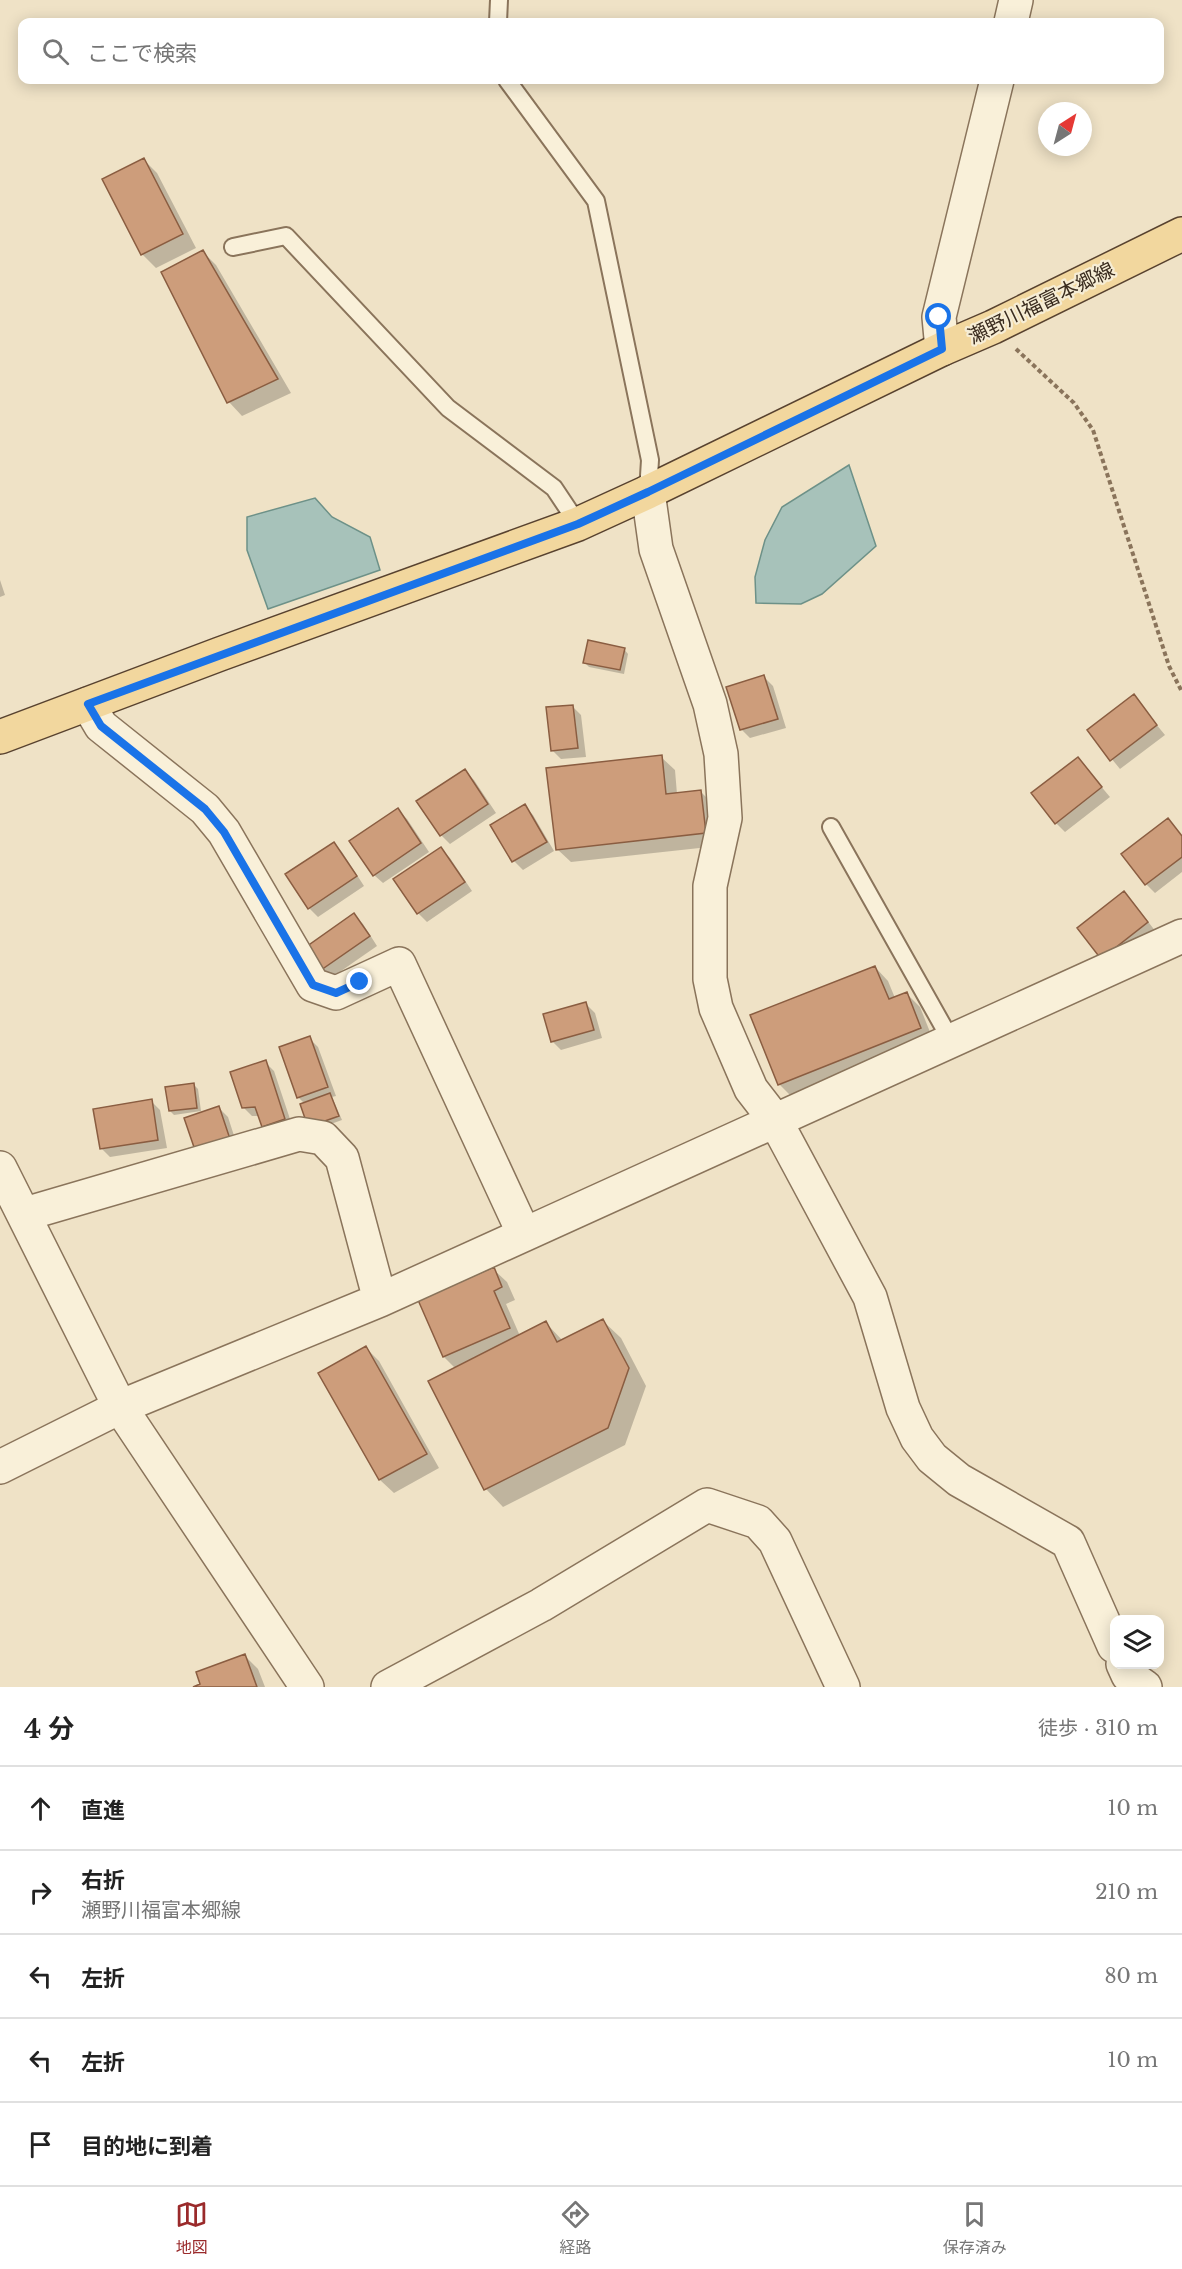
<!DOCTYPE html>
<html lang="ja">
<meta charset="utf-8">
<style>
:root{--surface:#fff;--page:#f6f6f6;--text:#222;--muted:#767676;--line:#e0e0e0;--accent:#9a2a2b}
body{margin:0;font-family:"Libre Baskerville","Noto Sans JP",serif;background:var(--page);color:var(--text)}
.controls{position:absolute;right:18px;bottom:18px;display:grid;overflow:hidden;border-radius:12px;box-shadow:0 3px 15px #0003}
.controls button{width:54px;height:54px;display:grid;place-items:center;padding:0;border:0;border-bottom:2px solid var(--line);background:var(--surface);color:var(--text);font:30px sans-serif}
.compass{position:absolute;left:1038px;top:102px;width:54px;height:54px;border-radius:50%;background:var(--surface);box-shadow:0 3px 15px #0003;rotate:36deg}
.stop{position:absolute;width:18px;height:18px;margin:-14px;border:4px solid #1a73e8;border-radius:50%;background:#fff}
.stop.end{background:#1a73e8;border-color:#fff;box-shadow:0 2px 6px #0008}
.list{margin:0;padding:0;list-style:none}
h2{display:flex;justify-content:space-between;align-items:center;height:78px;margin:0;padding:0 24px;font-size:26px}
h2 small{font-size:20px;font-weight:400;color:var(--muted)}
.list li{display:grid;grid-template-columns:39px 1fr auto;gap:18px;align-items:center;box-sizing:border-box;height:84px;padding:0 24px;border-top:2px solid var(--line)}
.list b{display:block;font-size:22px;white-space:nowrap}
.list p{margin:0;font-size:20px;white-space:nowrap;color:var(--muted)}
.list em{font-size:20px;font-style:normal;color:var(--muted)}
.icon{flex:none;width:33px;height:33px;fill:none;stroke:currentColor;stroke-width:2;stroke-linecap:round;stroke-linejoin:round}
.map{position:relative;flex:none;width:1182px;height:1687px;overflow:hidden}
.search{position:absolute;background:var(--surface);box-shadow:0 3px 15px #0003;left:18px;right:18px;top:18px;height:66px;display:flex;align-items:center;gap:15px;box-sizing:border-box;padding:0 21px;border-radius:12px;color:var(--muted);font-size:22px}
.sheet{height:498px;background:var(--surface)}
nav{display:flex;justify-content:space-around;align-items:center;box-sizing:border-box;height:84px;border-top:2px solid var(--line);background:var(--surface);font-size:16px;color:var(--muted)}
nav a{display:grid;justify-items:center;gap:3px}
nav .on{color:var(--accent)}
.map>svg:first-child{display:block}
.water{fill:#a7c2ba;stroke:#6d9188;stroke-width:1.5}
.shadow{fill:#0003}
.building{fill:#cd9d7b;stroke:#8a5d41;stroke-width:1.5}
.lines{fill:none;stroke-linecap:round;stroke-linejoin:round}
.service-casing{stroke:#8a745b;stroke-width:20}
.minor-casing{stroke:#8a745b;stroke-width:36}
.tertiary-casing{stroke:#8a745b;stroke-width:36}
.primary-casing{stroke:#58422f;stroke-width:36}
.path{stroke:#8a745b;stroke-width:4;stroke-dasharray:4.5 3;stroke-linecap:butt}
.service{stroke:#f9f0d9;stroke-width:16}
.minor{stroke:#f9f0d9;stroke-width:33}
.tertiary{stroke:#f9f0d9;stroke-width:33}
.primary{stroke:#f2d79e;stroke-width:33}
.route{stroke:#1a73e8;stroke-width:8}
.labels{text-anchor:middle;dominant-baseline:central;stroke-width:4.5;stroke-linejoin:round;paint-order:stroke}
.street-label{font-size:20px;fill:#3a2c1f;stroke:#f6edd5}
</style>
<div class="map">
<svg width="1182" height="1687" viewBox="0 0 1182 1687">
<rect width="100%" height="100%" fill="#efe2c6"/>
<path class="water" d="M849 465 876 546 822 594 801 604 756 603 755 577 765 540 782 507Z
M315 498 332 517 370 537 380 570 268 609 247 550V517Z"/>
<path class="shadow" d="M144 160 157 173 196 248 156 268 142 254 104 180Z
M202 251 216 265 291 393 242 416 229 402 163 272Z
M0 580 5 595 0 597Z
M624 649 628 654 624 674 589 667 585 663Z
M764 677 773 686 786 728 750 738 741 729Z
M1133 696 1165 735 1120 769 1089 731Z
M572 706 581 715 586 757 561 759 552 750Z
M661 757 675 770 677 794 700 791 714 805 718 846 571 862 557 849Z
M1078 759 1110 797 1065 832 1056 823Z
M465 771 474 780 496 813 450 844 441 835Z
M524 806 533 815 554 851 523 870 514 861Z
M398 810 407 819 429 852 383 883 374 875Z
M1182 836V872L1155 893 1146 884Z
M333 844 342 852 364 886 318 917 309 908Z
M441 849 450 858 472 891 427 922 418 913Z
M1133 902 1156 932 1102 958Z
M354 915 363 924 377 946 331 978 323 969Z
M875 967 888 981 895 998 907 994 920 1007 934 1042 793 1098 779 1084Z
M586 1004 595 1013 602 1038 561 1050 552 1041Z
M309 1038 318 1047 336 1096 332 1097 342 1120 314 1130 305 1104 298 1097Z
M265 1062 274 1071 293 1128 272 1135 263 1126 259 1116H252L243 1107Z
M194 1085 198 1089 201 1111 174 1115 170 1111Z
M151 1101 160 1110 167 1148 110 1157 101 1148Z
M219 1108 228 1117 239 1151 186 1119Z
M493 1269 507 1282 515 1300 506 1304 520 1336 546 1323 563 1341 603 1321 621 1338 646 1386 625 1445 503 1507 486 1489 430 1382 456 1369 444 1357Z
M366 1348 379 1361 439 1468 394 1493 380 1480 320 1373Z
M244 1655 258 1669 265 1687H197Z"/>
<path class="building" d="M144 158 183 234 141 255 102 179Z
M203 250 278 379 227 403 161 272Z
M588 640 625 648 620 670 583 663Z
M764 675 778 719 740 730 726 687Z
M1134 694 1157 725 1110 761 1087 730Z
M573 705 578 748 551 751 546 707Z
M662 755 666 794 701 790 706 833 556 850 546 768Z
M1078 757 1102 787 1055 824 1031 793Z
M465 769 488 804 440 836 416 801Z
M525 804 547 842 512 862 490 825Z
M398 808 421 843 373 876 349 841Z
M1168 818 1182 836V857L1145 885 1121 854Z
M334 842 357 876 308 909 285 874Z
M441 847 465 882 417 914 393 879Z
M1124 891 1148 922 1101 959 1077 928Z
M354 913 370 936 321 970 306 947Z
M875 966 889 999 907 992 921 1028 778 1085 750 1015Z
M586 1002 594 1030 551 1042 543 1014Z
M310 1036 328 1087 297 1098 279 1047Z
M266 1060 285 1119 262 1127 255 1107 242 1108 230 1072Z
M194 1083 197 1108 169 1111 165 1087Z
M330 1093 339 1116 308 1127 300 1104Z
M152 1099 158 1140 100 1149 93 1109Z
M219 1106 231 1142 196 1153 184 1118Z
M494 1267 502 1287 494 1291 510 1328 443 1357 418 1300Z
M603 1319 629 1368 608 1428 484 1490 428 1381 546 1321 557 1342Z
M366 1346 427 1454 379 1480 318 1373Z
M245 1654 257 1687H193L200 1684 196 1672Z"/>
<g class="lines">
<g class="service-casing">
<path id="service" d="M498 22 499 0
M507 80 596 201 650 460 648 492
M233 247 286 236 448 408 554 488 578 524
M831 827 952 1042"/>
</g>
<g class="minor-casing">
<path id="minor" d="M1011 22 1016 0
M942 349 939 317 997 80
M648 492 656 549 710 704 721 754 725 818 710 886V979L716 1008 751 1089 775 1120 870 1297 903 1408 917 1438 932 1458 959 1480 1068 1542 1114 1646
M88 704 101 726 205 809 224 832 313 985 336 993 399 964 524 1234
M25 1214 299 1134 323 1138 342 1158 380 1300
M0 1467 120 1407 380 1300 1182 936
M1123 1664 1128 1675 1145 1687
M388 1687 541 1605 707 1505 758 1522 775 1541 843 1687"/>
</g>
<g class="tertiary-casing">
<path id="tertiary" d="M0 1168 120 1407 307 1687"/>
</g>
<g class="primary-casing">
<path id="primary" d="M0 737 220 654 578 524 648 492 942 349 993 327 1182 234"/>
</g>
<path class="path" d="M1016 349 1074 403 1093 430 1169 666 1182 692"/>
<use href="#service" class="service"/>
<use href="#minor" class="minor"/>
<use href="#tertiary" class="tertiary"/>
<use href="#primary" class="primary"/>
</g>
<g class="lines">
<path class="route" d="M360 982 336 993 313 985 224 832 205 809 101 726 88 704 578 524 648 492 942 349 939 317"/>
</g>
<g class="labels">
<g class="street-label">
<text transform="translate(1041 303) rotate(-26)">瀬野川福富本郷線</text>
</g>
</g>
</svg>
<div class="controls">
<button><svg class="icon" aria-label="layers" viewBox="0 0 24 24"><path d="M12 4l9 5-9 5-9-5zM3 14l9 5 9-5"/></svg></button>
</div>
<svg class="compass" viewBox="-18 -18 36 36"><path d="M0-13l5 13h-10z" fill="#e53935"/><path d="M0 13l5-13h-10z" fill="#767676"/></svg>
<div class="stop" style="left:939px;top:317px"></div>
<div class="stop end" style="left:360px;top:982px"></div>
<div class="search"><svg class="icon" aria-label="search" viewBox="0 0 24 24"><circle cx="10" cy="10" r="6"/><path d="M15 15l6 6"/></svg>ここで検索</div>
</div>
<section class="sheet">
<h2>4 分<small>徒歩 · 310 m</small></h2>
<ul class="list">
<li><svg class="icon" aria-label="ahead" viewBox="0 0 24 24"><path d="M12 20V5M6 11l6-6 6 6"/></svg><div><b>直進</b></div><em>10 m</em></li>
<li><svg class="icon" aria-label="right" viewBox="0 0 24 24"><path d="M7 20v-9h11M14 6l5 5-5 5"/></svg><div><b>右折</b><p>瀬野川福富本郷線</p></div><em>210 m</em></li>
<li><svg class="icon" aria-label="left" viewBox="0 0 24 24"><path d="M17 20v-9H6M10 6l-5 5 5 5"/></svg><div><b>左折</b></div><em>80 m</em></li>
<li><svg class="icon" aria-label="left" viewBox="0 0 24 24"><path d="M17 20v-9H6M10 6l-5 5 5 5"/></svg><div><b>左折</b></div><em>10 m</em></li>
<li><svg class="icon" aria-label="arrive" viewBox="0 0 24 24"><path d="M6 21V4h12l-3 4 3 4H6"/></svg><div><b>目的地に到着</b></div></li>
</ul>
</section>
<nav>
<a class="on"><svg class="icon" aria-label="map" viewBox="0 0 24 24"><path d="M3 6l6-2 6 2 6-2v14l-6 2-6-2-6 2zM9 4v14M15 6v14"/></svg>地図</a>
<a><svg class="icon" aria-label="directions" viewBox="0 0 24 24"><path d="M12 3l9 9-9 9-9-9zM9 14v-3h6M13 9l2 2-2 2"/></svg>経路</a>
<a><svg class="icon" aria-label="saved" viewBox="0 0 24 24"><path d="M7 4h10v16l-5-4-5 4z"/></svg>保存済み</a>
</nav>
